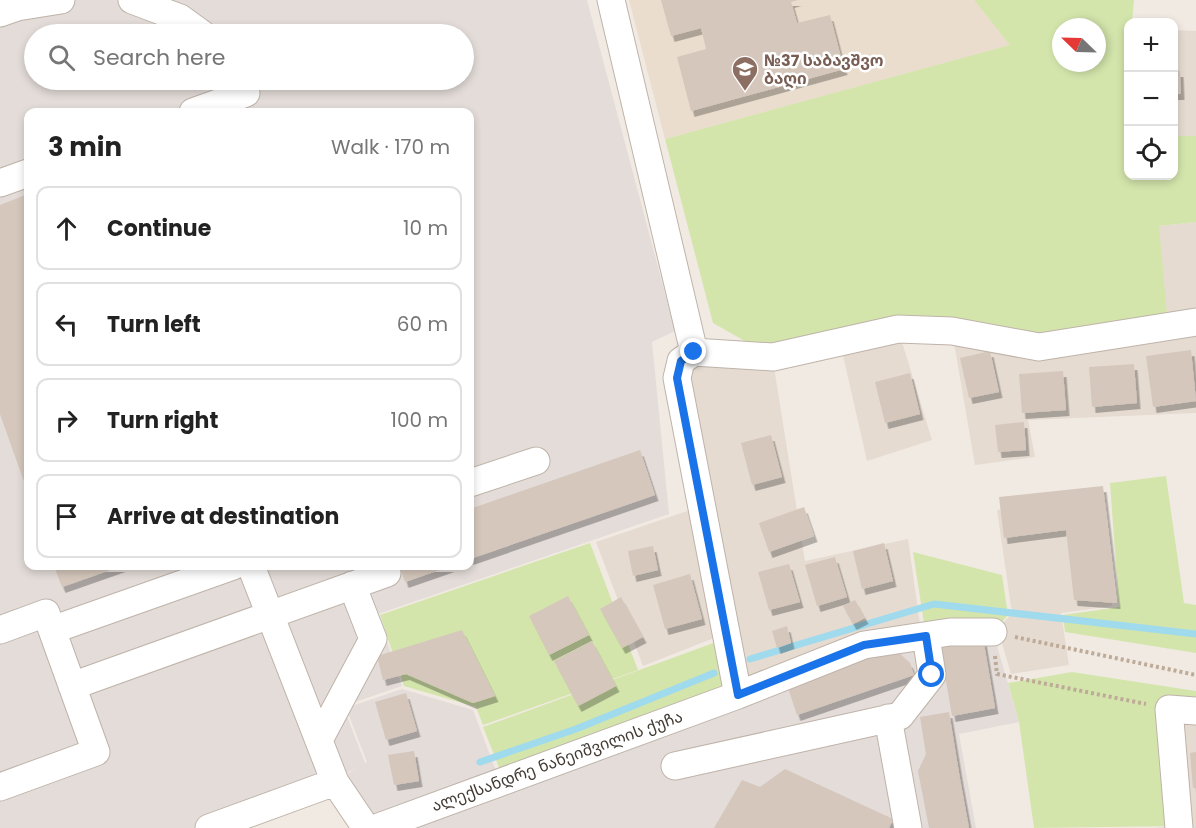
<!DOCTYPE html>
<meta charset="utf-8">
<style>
:root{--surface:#fff;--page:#f6f6f6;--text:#222;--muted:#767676;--line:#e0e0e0}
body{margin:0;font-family:Poppins,"Noto Sans Georgian",sans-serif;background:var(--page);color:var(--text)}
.controls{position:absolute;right:18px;top:18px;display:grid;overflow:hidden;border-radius:12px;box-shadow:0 3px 9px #0003}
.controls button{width:54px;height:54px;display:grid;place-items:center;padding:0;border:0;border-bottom:2px solid var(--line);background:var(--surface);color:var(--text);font:30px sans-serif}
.compass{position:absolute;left:1052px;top:18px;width:54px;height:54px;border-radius:50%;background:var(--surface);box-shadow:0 3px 9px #0003;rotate:293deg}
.stop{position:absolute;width:18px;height:18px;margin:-14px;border:4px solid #1a73e8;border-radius:50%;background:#fff}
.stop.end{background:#1a73e8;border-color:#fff;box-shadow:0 2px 6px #0008}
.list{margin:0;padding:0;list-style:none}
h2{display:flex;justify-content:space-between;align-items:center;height:78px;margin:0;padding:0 24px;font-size:26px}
h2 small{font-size:20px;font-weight:400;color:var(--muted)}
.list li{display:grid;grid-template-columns:39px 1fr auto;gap:18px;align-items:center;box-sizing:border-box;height:84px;margin:0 12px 12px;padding:0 12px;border:2px solid var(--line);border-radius:12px}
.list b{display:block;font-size:22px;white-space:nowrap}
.list em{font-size:20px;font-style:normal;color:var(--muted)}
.icon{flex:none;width:33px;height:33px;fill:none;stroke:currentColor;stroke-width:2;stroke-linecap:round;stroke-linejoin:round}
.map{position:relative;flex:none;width:1196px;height:828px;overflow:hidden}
.search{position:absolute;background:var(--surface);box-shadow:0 3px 9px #0003;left:24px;top:24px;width:450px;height:66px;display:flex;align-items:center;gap:15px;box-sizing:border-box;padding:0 21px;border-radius:33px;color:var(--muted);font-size:22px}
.panel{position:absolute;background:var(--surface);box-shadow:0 3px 9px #0003;left:24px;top:108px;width:450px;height:462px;border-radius:12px}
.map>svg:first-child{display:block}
.residential{fill:#e5dbd1}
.industrial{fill:#e3dcd8;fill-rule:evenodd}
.education{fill:#eaddcd}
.green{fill:#d4e5ac;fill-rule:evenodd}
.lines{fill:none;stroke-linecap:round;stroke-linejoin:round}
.stream{stroke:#9fdaed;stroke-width:7}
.building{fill:#d5c7bc;filter:url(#shadow)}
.minor-casing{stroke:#bfb3a9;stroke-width:29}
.path{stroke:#bdaa97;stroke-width:4;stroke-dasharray:3 3;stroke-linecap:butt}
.minor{stroke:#fff;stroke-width:27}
.route{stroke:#1a73e8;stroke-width:8}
.labels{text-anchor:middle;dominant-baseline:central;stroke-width:5;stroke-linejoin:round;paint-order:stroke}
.education-label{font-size:16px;font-weight:bold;fill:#785e54;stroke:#fff;text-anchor:start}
.street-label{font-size:16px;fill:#423a33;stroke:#fff}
</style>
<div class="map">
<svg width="1196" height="828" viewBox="0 0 1196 828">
<defs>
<filter id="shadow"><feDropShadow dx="3.5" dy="6" stdDeviation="0" flood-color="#0004"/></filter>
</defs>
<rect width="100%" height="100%" fill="#f1eae3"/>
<path class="residential" d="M1174 30 1196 31V136H1174Z
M1196 222V413L1028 420 1035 457 975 465 952 331 1159 226Z
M898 329 932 440 867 461 840 342Z
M773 361 805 561 908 539 921 632 741 690 683 365Z
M1105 493 1112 606 1061 613 1069 665 1011 674 998 629 1012 613 997 510Z
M699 507 724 634 643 666 596 542Z
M1169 709 1196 711V828H1153L1178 826Z"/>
<path class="industrial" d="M0 0H587L675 331 652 342 669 514 378 614 402 686 343 706 365 763 367 762 346 708 402 689 473 710 499 779 370 827 338 780 358 767 334 780 202 828H0ZM34 34H464V80H34ZM28 112H470V566H28Z
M993 632 1019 722 959 734 976 828H415L419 819 864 645Z"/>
<path class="education" d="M629 0H974L1011 45 665 139Z"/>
<path class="green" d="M974 0H1134L1132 22H1128V176H1174V136H1196V222L1159 226 1168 326 1039 347 952 331 773 357 713 323 665 139 1010 45ZM1061 27H1097V63H1061Z
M1166 476 1184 603 1196 605V653L1065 632 1063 615 1119 607 1110 483Z
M590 543 638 670 483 725 476 707 404 686 380 615Z
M913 552 1002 575 1008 615 993 632 926 636Z
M727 638 738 695 504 780 483 727Z
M1072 672 1196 691V711L1169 709 1178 826 1034 828 1019 722 1008 683Z"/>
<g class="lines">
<path class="stream" d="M750 659 934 604 1196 634
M480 762 576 729 714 673"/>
</g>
<path class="building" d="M661 0H798L791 2 797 23 830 15 844 69 691 111 677 57 706 49 701 28 671 36Z
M1174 71H1180L1181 94H1174Z
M28 194V493L0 414V205Z
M1191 350 1196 401 1153 407 1146 356Z
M990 351 999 392 969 398 960 358Z
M1134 364 1137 403 1092 407 1089 367Z
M1063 371 1066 410 1022 413 1019 374Z
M910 373 920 414 885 423 875 382Z
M1024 422 1026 450 998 452 995 425Z
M771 435 782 477 752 485 741 443Z
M640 450 655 495 470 559V509Z
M1103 486 1117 603 1074 600 1066 530 1004 538 999 497Z
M804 507 814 536 769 552 759 523Z
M884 543 893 581 862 589 853 551Z
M653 546 658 570 633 576 628 551Z
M835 557 847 597 817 606 805 565Z
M789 564 800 602 769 610 758 572Z
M54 566H122L62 587Z
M400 566H451L405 582Z
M690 574 702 619 665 629 653 585Z
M568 596 589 635 549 655 529 616Z
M621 597 643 637 622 648 600 609Z
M855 600 865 618 853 624 843 606Z
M787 626 791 643 777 648 772 631Z
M462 630 495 696 473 703 406 674 383 680 377 656Z
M983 638 995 708 952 716 940 646Z
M592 641 616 686 578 706 554 661Z
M895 649 910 663 914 675 797 715 787 685Z
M406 693 417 731 386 740 375 702Z
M949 712 960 779 969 828H929L918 771 926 754 920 717Z
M414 751 419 781 394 785 388 755Z
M1196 752V788H1193L1190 753Z
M785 769 893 819 889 828H714L742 780 760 787Z"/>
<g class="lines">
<g class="minor-casing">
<path id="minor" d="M132 0 180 18 202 34
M611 0 694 352
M0 13 17 7 61 0
M193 112 246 93
M0 183 28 173
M470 483 536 461
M251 566 335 782 366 828
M0 630 46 613 52 630
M72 686 387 573 384 566
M738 695 677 378 681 361 694 352 773 357 898 329 952 331 1039 347 1196 322
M888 718 908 828
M319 740 373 639 352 585
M675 766 900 716 932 675 926 636
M0 787 96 752 52 630 233 566
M209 828 335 782
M376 828 738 695 864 645 950 632H993
M1179 828 1169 709 1196 711"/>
</g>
<path class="path" d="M1015 637 1196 675
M995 656 997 674 1146 704"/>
<use href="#minor" class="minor"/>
</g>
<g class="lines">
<path class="route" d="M694 352 681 361 677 378 738 695 864 645 926 636 932 675"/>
</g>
<defs>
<g id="school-pin" transform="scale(1.35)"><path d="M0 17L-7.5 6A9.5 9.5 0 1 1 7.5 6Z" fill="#8d6e63" stroke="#fff"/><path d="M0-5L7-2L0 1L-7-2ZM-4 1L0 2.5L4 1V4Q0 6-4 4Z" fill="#fff"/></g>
</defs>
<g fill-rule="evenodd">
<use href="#school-pin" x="745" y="69"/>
</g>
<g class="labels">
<g class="education-label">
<text x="764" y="60">№37 საბავშვო<tspan x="764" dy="18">ბაღი</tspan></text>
</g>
<g class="street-label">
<text transform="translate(557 761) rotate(-20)">ალექსანდრე ნანეიშვილის ქუჩა</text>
</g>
</g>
</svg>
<div class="controls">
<button>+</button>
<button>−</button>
<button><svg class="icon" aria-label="locate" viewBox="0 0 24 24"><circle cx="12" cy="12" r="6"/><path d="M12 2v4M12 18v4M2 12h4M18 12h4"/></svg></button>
</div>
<svg class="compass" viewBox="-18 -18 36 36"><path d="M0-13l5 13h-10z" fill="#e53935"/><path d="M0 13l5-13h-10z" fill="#767676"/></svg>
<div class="stop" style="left:932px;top:675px"></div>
<div class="stop end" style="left:694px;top:352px"></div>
<div class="search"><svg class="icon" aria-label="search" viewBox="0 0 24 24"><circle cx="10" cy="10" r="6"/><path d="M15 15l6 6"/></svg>Search here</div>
<section class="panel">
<h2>3 min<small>Walk · 170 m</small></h2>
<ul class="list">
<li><svg class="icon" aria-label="ahead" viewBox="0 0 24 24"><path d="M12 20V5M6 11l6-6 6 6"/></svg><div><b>Continue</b></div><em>10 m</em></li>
<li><svg class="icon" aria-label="left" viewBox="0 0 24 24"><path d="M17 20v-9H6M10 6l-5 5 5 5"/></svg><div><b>Turn left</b></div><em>60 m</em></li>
<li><svg class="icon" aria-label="right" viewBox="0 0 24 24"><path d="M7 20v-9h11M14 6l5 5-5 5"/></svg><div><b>Turn right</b></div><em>100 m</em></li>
<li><svg class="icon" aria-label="arrive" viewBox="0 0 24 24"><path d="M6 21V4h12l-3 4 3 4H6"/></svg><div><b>Arrive at destination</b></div></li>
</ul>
</section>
</div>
